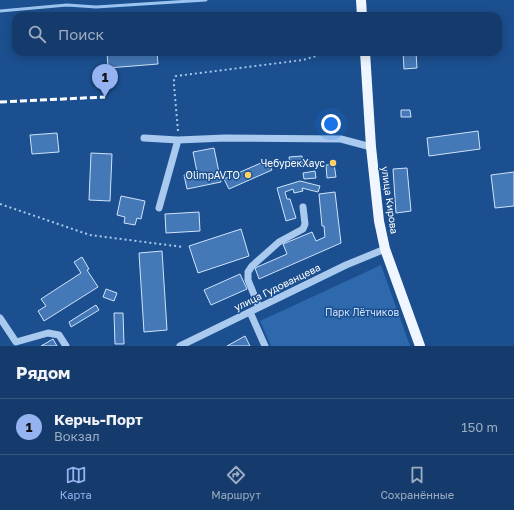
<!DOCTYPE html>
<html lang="ru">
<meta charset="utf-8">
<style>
:root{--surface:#143b6b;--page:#1d4271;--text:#f1f3f6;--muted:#9dadc1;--line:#33557e;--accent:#95b2f1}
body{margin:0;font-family:"Golos Text",sans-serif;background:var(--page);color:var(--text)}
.you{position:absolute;left:331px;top:124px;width:14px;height:14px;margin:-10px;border:3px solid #fff;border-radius:50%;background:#1a73e8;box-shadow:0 0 0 6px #1a73e833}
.badge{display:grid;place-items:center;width:26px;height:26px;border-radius:50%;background:var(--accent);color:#111;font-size:13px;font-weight:700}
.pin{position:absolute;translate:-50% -33px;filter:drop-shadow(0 1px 2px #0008)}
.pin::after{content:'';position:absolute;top:21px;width:14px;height:12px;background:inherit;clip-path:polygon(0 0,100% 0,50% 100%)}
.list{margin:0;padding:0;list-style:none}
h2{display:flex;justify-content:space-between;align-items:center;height:52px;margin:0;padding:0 16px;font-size:17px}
h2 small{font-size:13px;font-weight:400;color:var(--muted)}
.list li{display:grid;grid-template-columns:26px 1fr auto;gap:12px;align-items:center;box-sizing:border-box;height:56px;padding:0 16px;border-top:1px solid var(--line)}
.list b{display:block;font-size:15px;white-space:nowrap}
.list p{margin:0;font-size:13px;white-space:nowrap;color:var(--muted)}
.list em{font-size:13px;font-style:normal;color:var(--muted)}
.icon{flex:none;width:22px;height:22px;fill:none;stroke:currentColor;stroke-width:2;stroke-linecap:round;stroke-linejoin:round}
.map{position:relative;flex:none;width:514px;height:346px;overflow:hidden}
.search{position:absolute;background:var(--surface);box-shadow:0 2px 10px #0003;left:12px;right:12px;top:12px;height:44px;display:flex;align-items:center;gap:10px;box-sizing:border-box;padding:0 14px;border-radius:12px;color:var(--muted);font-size:15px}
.sheet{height:108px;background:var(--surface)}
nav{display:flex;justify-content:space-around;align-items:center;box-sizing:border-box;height:56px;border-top:1px solid var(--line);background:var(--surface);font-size:11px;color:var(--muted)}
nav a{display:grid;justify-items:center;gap:2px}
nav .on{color:var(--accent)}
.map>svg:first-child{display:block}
.green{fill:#2e69ad}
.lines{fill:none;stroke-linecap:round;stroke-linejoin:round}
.stream{stroke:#9cc4f0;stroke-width:3}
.building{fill:#4478b7;stroke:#cfe3fa}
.path{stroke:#a9c9ee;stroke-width:2;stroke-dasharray:2 3;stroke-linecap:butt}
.minor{stroke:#a9c9ee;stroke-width:7}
.major{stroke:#f0f6ff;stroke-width:10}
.rail{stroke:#fff;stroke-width:3;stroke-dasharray:7 3;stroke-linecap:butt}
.poi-dot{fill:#ffd166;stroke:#1b4f8f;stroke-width:1.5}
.labels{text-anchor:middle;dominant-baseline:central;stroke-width:3;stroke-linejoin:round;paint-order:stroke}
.poi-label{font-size:10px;fill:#fff;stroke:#1b4f8f;text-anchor:end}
.street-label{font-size:10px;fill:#fff;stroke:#1b4f8f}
.park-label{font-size:10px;fill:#cfe3fa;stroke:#1b4f8f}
</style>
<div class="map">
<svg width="514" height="346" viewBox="0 0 514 346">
<rect width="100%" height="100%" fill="#1b4f8f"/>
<path class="green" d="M381 265 410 346H271L260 321Z"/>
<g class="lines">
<path class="stream" d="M0 11 67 5 96 7 206 0"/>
</g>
<path class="building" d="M107 52H157L158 64 108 68Z
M403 52H416L417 68 404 69Z
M401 110H410L411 117H401Z
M478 131 480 149 429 156 427 138Z
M57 133 59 152 32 154 30 135Z
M214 148 221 182 187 189 184 175 197 172 193 152Z
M91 153 112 154 110 201 89 200Z
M302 156 303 163 290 164 289 157Z
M268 160 272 170 229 189 224 179Z
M334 164 336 177 327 178 326 165Z
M407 168 411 211 396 213 393 169Z
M315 171 316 178 304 179 303 173Z
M514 172V206L495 208 491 175Z
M300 181 320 186 318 192 302 188 303 191 294 193 293 189 285 192 287 199H290L296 218 286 221 277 188Z
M335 192 341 243 259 279 255 268 287 254 283 244 312 232 316 241 325 237 324 226H322L319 194Z
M121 196 145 201 141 219 137 218 135 225 124 223 125 217 117 215Z
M199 212 200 231 166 233 165 214Z
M241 229 249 256 198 273 189 246Z
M162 251 167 330 144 332 139 253Z
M82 257 89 269 87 270 98 287 44 321 38 311 46 306 41 299 81 273 74 262Z
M240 274 247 289 211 305 204 290Z
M106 289 117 293 114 301 103 297Z
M96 305 99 310 71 327 69 322Z
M114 313H123L124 344H115Z
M245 336 250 346H227Z
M53 339 57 346H41Z"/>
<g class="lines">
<path class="path" d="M178 131 174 85V78L176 76 303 60 329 52
M0 204 90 235 183 247"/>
<path class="minor" d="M144 138 178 140 225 138 341 139 371 147
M159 208 178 140
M259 307 248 280V272L252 266 279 242 303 229 305 224 303 207
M250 312 265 346
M0 318 16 342 48 333 59 335 66 346
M180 346 346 265 385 249"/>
<path class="major" d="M361 0 362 16
M365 52 371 147 379 221 385 249 420 346"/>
<path class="rail" d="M0 102 105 97"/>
</g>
<g class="poi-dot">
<circle cx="333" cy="163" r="4"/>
<circle cx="248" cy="175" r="4"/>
</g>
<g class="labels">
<g class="poi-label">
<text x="325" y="163">ЧебурекХаус</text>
<text x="240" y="175">OlimpAVTO</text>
</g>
<g class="street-label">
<text transform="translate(390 200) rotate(82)">улица Кирова</text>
<text transform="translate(277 287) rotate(-26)">улица Гудованцева</text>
</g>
<g class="park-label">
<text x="362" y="312">Парк Лётчиков</text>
</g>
</g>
</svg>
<div class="you"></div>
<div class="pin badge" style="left:105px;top:97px">1</div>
<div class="search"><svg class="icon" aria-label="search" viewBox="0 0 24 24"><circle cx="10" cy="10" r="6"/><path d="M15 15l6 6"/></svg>Поиск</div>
</div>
<section class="sheet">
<h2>Рядом<small></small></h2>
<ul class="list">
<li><span class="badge">1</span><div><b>Керчь-Порт</b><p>Вокзал</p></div><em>150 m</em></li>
</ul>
</section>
<nav>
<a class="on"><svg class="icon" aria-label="map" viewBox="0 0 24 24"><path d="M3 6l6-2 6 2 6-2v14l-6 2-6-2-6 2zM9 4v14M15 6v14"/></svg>Карта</a>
<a><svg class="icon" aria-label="directions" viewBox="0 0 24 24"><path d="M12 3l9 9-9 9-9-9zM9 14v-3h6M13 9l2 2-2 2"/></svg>Маршрут</a>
<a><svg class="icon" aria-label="saved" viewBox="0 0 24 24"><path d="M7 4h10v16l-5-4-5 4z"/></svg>Сохранённые</a>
</nav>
